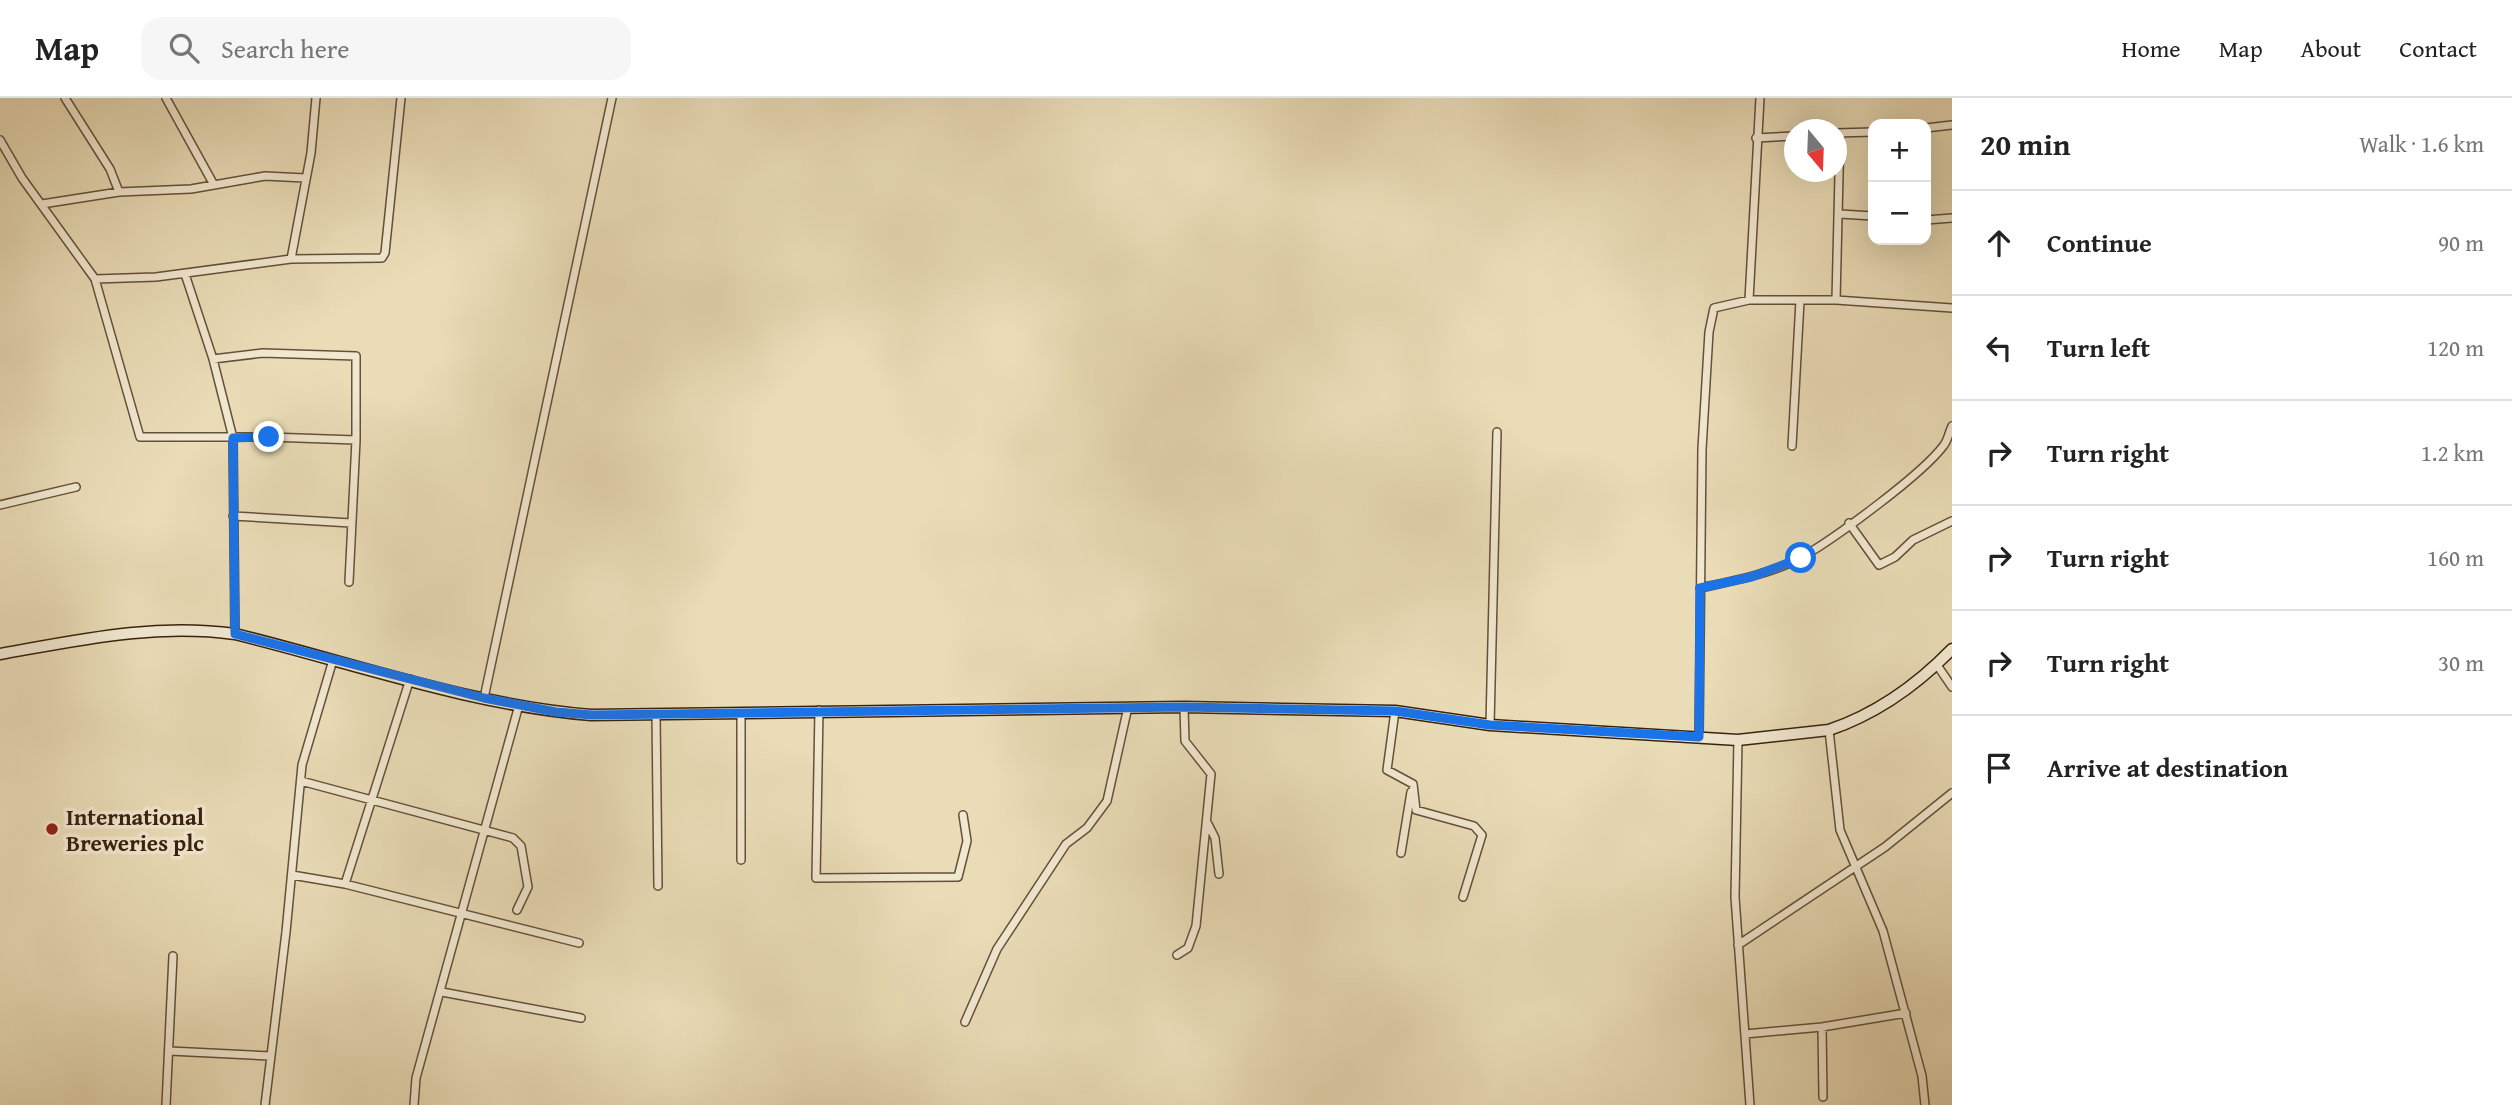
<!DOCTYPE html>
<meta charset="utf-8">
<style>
:root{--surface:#fff;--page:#f6f6f6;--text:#222;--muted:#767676;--line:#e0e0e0}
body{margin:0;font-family:"Gentium Book Plus",serif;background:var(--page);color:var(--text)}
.controls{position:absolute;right:21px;top:21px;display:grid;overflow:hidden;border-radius:14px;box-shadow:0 7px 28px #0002}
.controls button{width:63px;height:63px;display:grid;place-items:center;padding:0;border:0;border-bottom:2px solid var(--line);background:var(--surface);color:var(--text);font:35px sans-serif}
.compass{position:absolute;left:1784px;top:21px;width:63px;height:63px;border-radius:50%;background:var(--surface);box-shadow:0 7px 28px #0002;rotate:161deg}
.stop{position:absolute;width:21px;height:21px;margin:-16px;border:5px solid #1a73e8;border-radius:50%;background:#fff}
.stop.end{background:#1a73e8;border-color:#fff;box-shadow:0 2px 7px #0008}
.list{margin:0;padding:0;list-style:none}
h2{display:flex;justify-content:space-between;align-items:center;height:91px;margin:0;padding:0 28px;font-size:30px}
h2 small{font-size:23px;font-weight:400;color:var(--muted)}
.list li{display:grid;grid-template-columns:46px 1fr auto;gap:21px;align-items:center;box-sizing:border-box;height:105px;padding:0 28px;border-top:2px solid var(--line)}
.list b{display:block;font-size:26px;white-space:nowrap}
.list em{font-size:23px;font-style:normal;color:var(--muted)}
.icon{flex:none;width:38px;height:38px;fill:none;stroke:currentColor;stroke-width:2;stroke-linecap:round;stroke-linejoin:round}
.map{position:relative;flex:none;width:1952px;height:1007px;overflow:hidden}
header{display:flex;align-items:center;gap:42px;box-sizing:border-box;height:98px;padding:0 35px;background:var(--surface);border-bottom:2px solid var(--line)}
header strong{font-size:33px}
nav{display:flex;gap:38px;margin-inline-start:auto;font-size:24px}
.search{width:490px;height:63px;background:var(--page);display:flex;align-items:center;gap:18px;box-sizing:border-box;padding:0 24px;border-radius:21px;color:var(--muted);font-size:26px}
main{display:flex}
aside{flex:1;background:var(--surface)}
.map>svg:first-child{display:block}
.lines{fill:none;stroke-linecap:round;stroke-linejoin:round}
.minor-casing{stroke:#655038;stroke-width:10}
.secondary-casing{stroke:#39210d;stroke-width:13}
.minor{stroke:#f1e8d0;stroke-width:7}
.secondary{stroke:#f1e8d0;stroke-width:10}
.route{stroke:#1a73e8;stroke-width:9}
.poi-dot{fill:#8f2418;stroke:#f1e8d0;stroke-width:2.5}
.labels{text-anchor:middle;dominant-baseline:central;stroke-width:7;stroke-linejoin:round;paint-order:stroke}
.poi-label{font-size:23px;font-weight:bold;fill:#39210d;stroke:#f1e8d0;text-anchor:start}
</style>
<header>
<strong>Map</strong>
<div class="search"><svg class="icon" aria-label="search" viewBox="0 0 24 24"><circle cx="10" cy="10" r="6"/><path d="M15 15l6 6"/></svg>Search here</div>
<nav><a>Home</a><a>Map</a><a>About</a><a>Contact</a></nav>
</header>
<main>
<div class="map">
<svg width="1952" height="1007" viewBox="0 0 1952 1007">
<rect width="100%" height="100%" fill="#e9dcb7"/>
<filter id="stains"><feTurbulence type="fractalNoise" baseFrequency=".00286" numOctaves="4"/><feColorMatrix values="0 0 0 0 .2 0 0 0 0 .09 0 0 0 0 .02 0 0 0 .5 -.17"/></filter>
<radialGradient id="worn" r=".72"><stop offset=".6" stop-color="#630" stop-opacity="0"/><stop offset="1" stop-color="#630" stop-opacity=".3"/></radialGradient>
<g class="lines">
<g class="minor-casing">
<path id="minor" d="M65 0 110 71 119 94
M166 0 214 87
M1926 30 1952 27
M1836 35 1873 34
M1756 40 1794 38
M0 42 22 80 95 181 140 339H269L356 342
M42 106 119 94 191 91 265 78 305 80
M1840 116 1873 118
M1926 122 1952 120
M291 161 311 55 316 0
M185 176 213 261 233 340 235 536
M95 181 156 179 291 161 382 160 385 155 401 0
M1749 202 1760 0
M1836 202 1840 35
M213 261 263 255 356 258V342L349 484
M1792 348 1800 203
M0 407 76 389
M233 418 351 425
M1849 425 1879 467 1895 459 1913 442 1952 423
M1700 490C1733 483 1771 476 1802 459 1834 441 1923 376 1944 347 1948 342 1949 334 1952 328
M1937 567 1952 589
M484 600 612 0
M819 612 816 780 958 779 967 743 963 717
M1395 613 1387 672 1413 686 1416 712 1474 728 1482 737 1463 799
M656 616 658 788
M1490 627 1497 334
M1829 632 1840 732 1883 833 1922 978 1925 1007
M1699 639 1702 351 1709 234 1714 210 1749 202H1836L1952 210
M1738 642 1735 799 1750 1007
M301 683 513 740 521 748 528 789 517 812
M1208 726 1215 740 1219 776
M1401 755 1411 694
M741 762V616
M292 777 345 786 579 845
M345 786 410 581
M1738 847 1885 749 1952 695
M1177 857 1188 850 1196 828 1211 676 1185 643 1184 609
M442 894 581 920
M965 924 997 851 1066 746 1087 730 1107 703 1128 609
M1822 929 1823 999
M1745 936 1822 929 1906 915
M170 953 270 958
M166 1007 173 858
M265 1007 286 834 302 667 333 562
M414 1007 416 980 519 607"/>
</g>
<g class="secondary-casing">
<path id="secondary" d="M0 556C79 542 154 525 235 536 353 565 470 607 591 617L1184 609 1395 613 1490 627 1738 642 1829 632C1876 616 1918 586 1952 551"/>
</g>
<use href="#minor" class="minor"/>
<use href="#secondary" class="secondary"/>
</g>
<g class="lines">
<path class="route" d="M269 339 233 340 235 536 484 600 556 614 592 617 1184 609 1395 613 1490 627 1699 639 1700 490 1751 479 1801 460"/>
</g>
<circle class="poi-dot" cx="52" cy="731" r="7"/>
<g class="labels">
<g class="poi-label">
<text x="66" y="718">International<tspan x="66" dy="26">Breweries plc</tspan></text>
</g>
</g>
<rect width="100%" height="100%" filter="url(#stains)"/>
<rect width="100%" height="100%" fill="url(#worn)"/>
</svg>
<div class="controls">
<button>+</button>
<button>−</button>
</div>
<svg class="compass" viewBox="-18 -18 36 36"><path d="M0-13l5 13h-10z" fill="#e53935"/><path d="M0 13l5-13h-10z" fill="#767676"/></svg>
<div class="stop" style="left:1801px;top:460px"></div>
<div class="stop end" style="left:269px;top:339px"></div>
</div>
<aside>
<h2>20 min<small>Walk · 1.6 km</small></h2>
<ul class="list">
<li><svg class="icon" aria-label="ahead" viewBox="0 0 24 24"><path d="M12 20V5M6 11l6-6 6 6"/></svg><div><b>Continue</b></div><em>90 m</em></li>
<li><svg class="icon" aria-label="left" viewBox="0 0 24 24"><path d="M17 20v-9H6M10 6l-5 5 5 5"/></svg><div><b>Turn left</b></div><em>120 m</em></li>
<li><svg class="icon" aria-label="right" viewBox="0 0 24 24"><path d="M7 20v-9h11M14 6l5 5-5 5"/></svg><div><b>Turn right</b></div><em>1.2 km</em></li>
<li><svg class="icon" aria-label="right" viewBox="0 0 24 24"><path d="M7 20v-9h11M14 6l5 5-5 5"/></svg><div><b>Turn right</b></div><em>160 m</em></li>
<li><svg class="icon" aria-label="right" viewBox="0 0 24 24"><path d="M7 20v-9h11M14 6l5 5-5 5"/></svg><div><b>Turn right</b></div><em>30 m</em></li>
<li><svg class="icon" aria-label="arrive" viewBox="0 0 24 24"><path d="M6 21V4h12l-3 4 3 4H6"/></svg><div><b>Arrive at destination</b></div></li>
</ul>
</aside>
</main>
